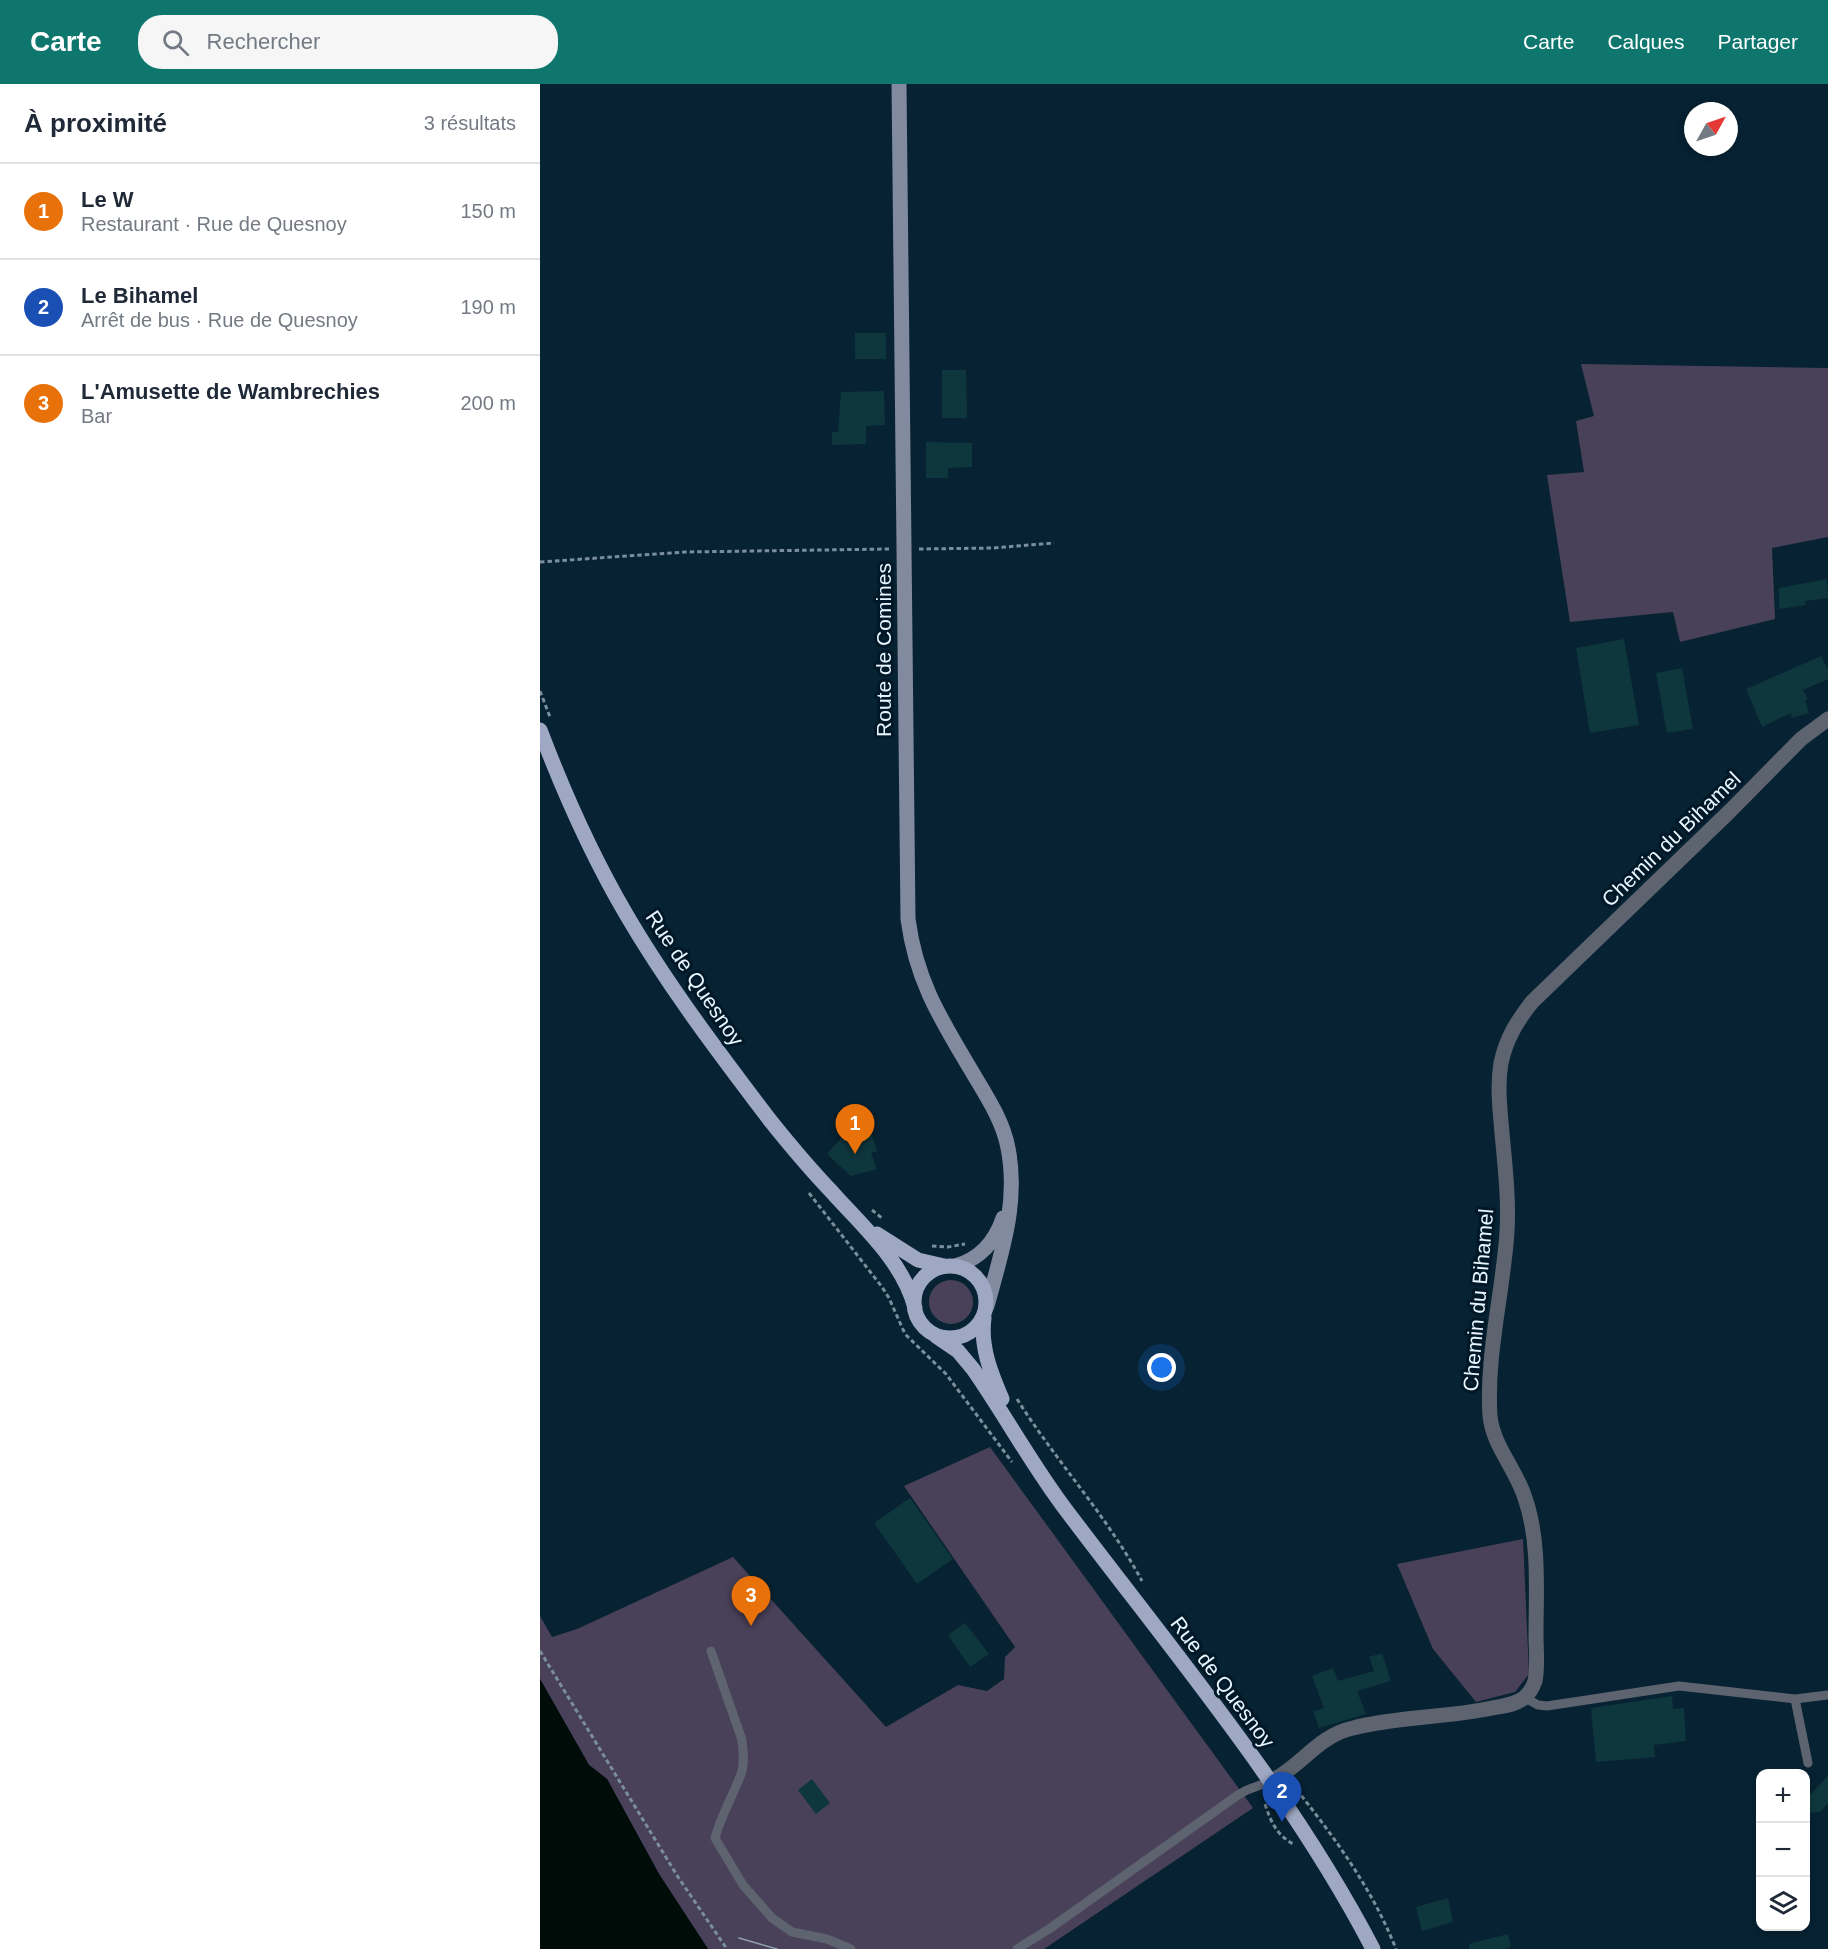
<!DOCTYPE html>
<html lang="fr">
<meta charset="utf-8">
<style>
:root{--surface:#fff;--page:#f6f6f7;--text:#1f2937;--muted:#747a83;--line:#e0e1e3;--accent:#0f766e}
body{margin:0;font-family:Helvetica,sans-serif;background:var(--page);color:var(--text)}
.controls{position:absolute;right:18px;bottom:18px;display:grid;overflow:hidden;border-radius:12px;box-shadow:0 3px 9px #0003}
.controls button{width:54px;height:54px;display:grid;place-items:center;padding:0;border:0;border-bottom:2px solid var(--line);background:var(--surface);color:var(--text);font:30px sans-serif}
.compass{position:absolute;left:1144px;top:18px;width:54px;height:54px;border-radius:50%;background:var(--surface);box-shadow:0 3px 9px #0003;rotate:50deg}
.you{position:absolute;left:622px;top:1284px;width:21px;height:21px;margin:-15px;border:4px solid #fff;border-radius:50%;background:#1a73e8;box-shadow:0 0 0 9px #1a73e833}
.badge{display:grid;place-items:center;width:39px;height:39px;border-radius:50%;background:var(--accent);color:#fff;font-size:20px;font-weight:700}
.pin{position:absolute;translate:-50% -50px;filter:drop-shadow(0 2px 3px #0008)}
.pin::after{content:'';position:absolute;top:32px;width:21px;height:18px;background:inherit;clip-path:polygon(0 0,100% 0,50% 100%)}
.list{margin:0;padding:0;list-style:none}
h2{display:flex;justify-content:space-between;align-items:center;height:78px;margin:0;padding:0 24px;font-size:26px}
h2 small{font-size:20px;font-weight:400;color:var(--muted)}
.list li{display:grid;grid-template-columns:39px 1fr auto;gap:18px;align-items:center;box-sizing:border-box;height:96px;padding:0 24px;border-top:2px solid var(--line)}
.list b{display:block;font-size:22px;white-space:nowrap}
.list p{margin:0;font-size:20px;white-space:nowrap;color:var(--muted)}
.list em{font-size:20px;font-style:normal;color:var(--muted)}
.icon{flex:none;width:33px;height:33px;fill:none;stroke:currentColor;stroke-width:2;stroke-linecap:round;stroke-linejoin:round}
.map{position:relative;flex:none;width:1288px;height:1865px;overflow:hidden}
header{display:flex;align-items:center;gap:36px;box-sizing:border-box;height:84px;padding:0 30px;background:var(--accent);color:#fff}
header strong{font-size:28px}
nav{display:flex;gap:33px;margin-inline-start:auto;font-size:21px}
.search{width:420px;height:54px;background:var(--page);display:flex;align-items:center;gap:15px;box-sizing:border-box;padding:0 21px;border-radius:24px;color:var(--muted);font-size:22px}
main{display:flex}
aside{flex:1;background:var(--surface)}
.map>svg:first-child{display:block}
.green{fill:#494159}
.water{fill:#000c08}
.building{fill:#0e373d}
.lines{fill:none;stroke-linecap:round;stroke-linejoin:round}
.path{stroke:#7a8e9b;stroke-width:3;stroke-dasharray:4.5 3;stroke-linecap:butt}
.lane{stroke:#5e6370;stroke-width:9}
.street{stroke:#5e6370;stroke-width:15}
.secondary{stroke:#828a9f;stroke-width:15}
.primary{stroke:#9ea8c3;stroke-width:15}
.tram{stroke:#90a2ae;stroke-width:1.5}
.labels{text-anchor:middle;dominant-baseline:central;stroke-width:6;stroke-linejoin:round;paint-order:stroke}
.street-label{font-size:21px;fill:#e9f6ff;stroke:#001828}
</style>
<header>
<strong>Carte</strong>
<div class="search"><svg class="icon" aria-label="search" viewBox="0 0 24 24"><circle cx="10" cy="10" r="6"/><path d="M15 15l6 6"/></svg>Rechercher</div>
<nav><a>Carte</a><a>Calques</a><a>Partager</a></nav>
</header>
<main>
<aside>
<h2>À proximité<small>3 résultats</small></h2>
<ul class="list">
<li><span class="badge" style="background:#e8710a">1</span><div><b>Le W</b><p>Restaurant · Rue de Quesnoy</p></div><em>150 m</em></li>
<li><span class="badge" style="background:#1a4fb4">2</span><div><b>Le Bihamel</b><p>Arrêt de bus · Rue de Quesnoy</p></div><em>190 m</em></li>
<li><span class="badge" style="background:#e8710a">3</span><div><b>L'Amusette de Wambrechies</b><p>Bar</p></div><em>200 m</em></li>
</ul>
</aside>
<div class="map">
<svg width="1288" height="1865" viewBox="0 0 1288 1865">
<rect width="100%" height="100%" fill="#072232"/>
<path class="green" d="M1041 280 1288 284V453L1232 464 1235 535 1140 558 1133 528 1030 538 1007 391 1044 388 1036 337 1054 332Z
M389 1218a22 22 0 1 1 44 0a22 22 0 1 1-44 0Z
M450 1363 713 1724 504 1865H168L119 1790 67 1695 49 1681 0 1595V1532L12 1553 37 1545 193 1473 346 1643 418 1601 447 1607 464 1595 465 1573 475 1563 364 1402Z
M983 1455 989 1590 975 1608 936 1618 893 1565 857 1480Z"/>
<path class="water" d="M0 1595 49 1681 67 1695 119 1790 168 1865H0Z"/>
<path class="building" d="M315 249H346V275H315Z
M402 286H426L427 334H402Z
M344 307 345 341 326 342V360L292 361V348H298L301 308Z
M386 358 432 359V383L408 384V394H386Z
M1287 495 1288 514 1265 517 1266 521 1239 525V504Z
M1084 555 1099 641 1050 649 1036 564Z
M1281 572 1288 586V595L1263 606 1268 615 1265 616 1269 629 1252 634 1251 629 1222 643 1206 605Z
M1142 584 1153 645 1127 649 1116 589Z
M331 1048 337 1067 331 1069 337 1085 311 1092 287 1070 305 1050Z
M370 1414 413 1475 377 1500 334 1439Z
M425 1539 449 1570 430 1583 408 1551Z
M842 1569 851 1597 817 1607 826 1630 779 1644 773 1627 784 1624 772 1592 793 1584 798 1597 834 1587 829 1573Z
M1132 1612 1133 1625 1144 1624 1146 1657 1114 1661 1115 1673 1056 1678 1051 1624Z
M1288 1692V1719L1280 1728 1266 1729V1710H1271Z
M272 1695 290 1719 276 1730 258 1706Z
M908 1814 913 1838 882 1847 876 1823Z
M968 1850 971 1863 964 1865H929V1860Z"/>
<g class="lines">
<path class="path" d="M379 465 453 464 514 459
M0 478 145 468 349 465
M0 607 10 633
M269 1109 342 1203 349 1214 365 1250 406 1290 472 1378
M332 1126 343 1135
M392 1162 408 1163 425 1160
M477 1315C516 1377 567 1432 602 1497
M0 1567 138 1793 187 1865
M752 1700C793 1751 832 1804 856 1865
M725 1720C731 1738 736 1750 753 1760"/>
<path class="lane" d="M171 1567 202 1656C203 1667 205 1680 201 1690 193 1712 181 1731 175 1754L203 1801 232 1834 252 1848 287 1855 311 1865
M985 1614 998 1621 1007 1622 1139 1602 1255 1615 1288 1611
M1255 1615 1268 1679
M477 1865 509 1845 698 1711 707 1706 731 1697"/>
<path class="street" d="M731 1697C762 1682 777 1652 813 1644 859 1632 906 1634 952 1624 963 1622 975 1621 984 1614 989 1610 993 1603 995 1597 998 1583 996 1567 996 1552 996 1507 1000 1457 985 1414 976 1385 953 1362 950 1332 946 1271 963 1209 967 1148 969 1115 965 1082 962 1049 960 1026 957 1002 961 979 966 955 977 937 992 918L1190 727 1261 655 1288 635"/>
<path class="secondary" d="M359 0 368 835C376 896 400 934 431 986 445 1010 463 1036 468 1064 479 1119 461 1170 447 1222
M415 1182C440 1175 455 1158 463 1134"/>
<path class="primary" d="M0 646C24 709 52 772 86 830 128 902 179 969 229 1035 249 1060 269 1084 291 1107 322 1142 363 1177 375 1224
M337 1150 378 1176 404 1182
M374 1218a36 36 0 1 1 72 0a36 36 0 1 1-72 0Z
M444 1234C440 1263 451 1289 462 1315
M396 1252 418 1267 433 1285C465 1331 492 1381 526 1426 633 1568 750 1706 833 1865"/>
<path class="tram" d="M199 1854 237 1865"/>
</g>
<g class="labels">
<g class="street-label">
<text transform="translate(343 566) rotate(-90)">Route de Comines</text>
<text transform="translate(1131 755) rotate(-44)">Chemin du Bihamel</text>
<text transform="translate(155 894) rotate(56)">Rue de Quesnoy</text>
<text transform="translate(938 1216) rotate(-85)">Chemin du Bihamel</text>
<text transform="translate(683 1598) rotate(53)">Rue de Quesnoy</text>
</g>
</g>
</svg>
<div class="controls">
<button>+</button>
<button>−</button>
<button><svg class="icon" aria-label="layers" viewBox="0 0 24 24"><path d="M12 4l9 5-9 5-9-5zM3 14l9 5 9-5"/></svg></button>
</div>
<svg class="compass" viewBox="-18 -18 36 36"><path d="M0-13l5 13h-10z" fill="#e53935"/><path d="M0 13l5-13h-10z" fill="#747a83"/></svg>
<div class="you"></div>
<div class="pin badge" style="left:315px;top:1070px;background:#e8710a">1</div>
<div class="pin badge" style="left:742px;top:1738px;background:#1a4fb4">2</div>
<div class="pin badge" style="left:211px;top:1542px;background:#e8710a">3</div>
</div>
</main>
